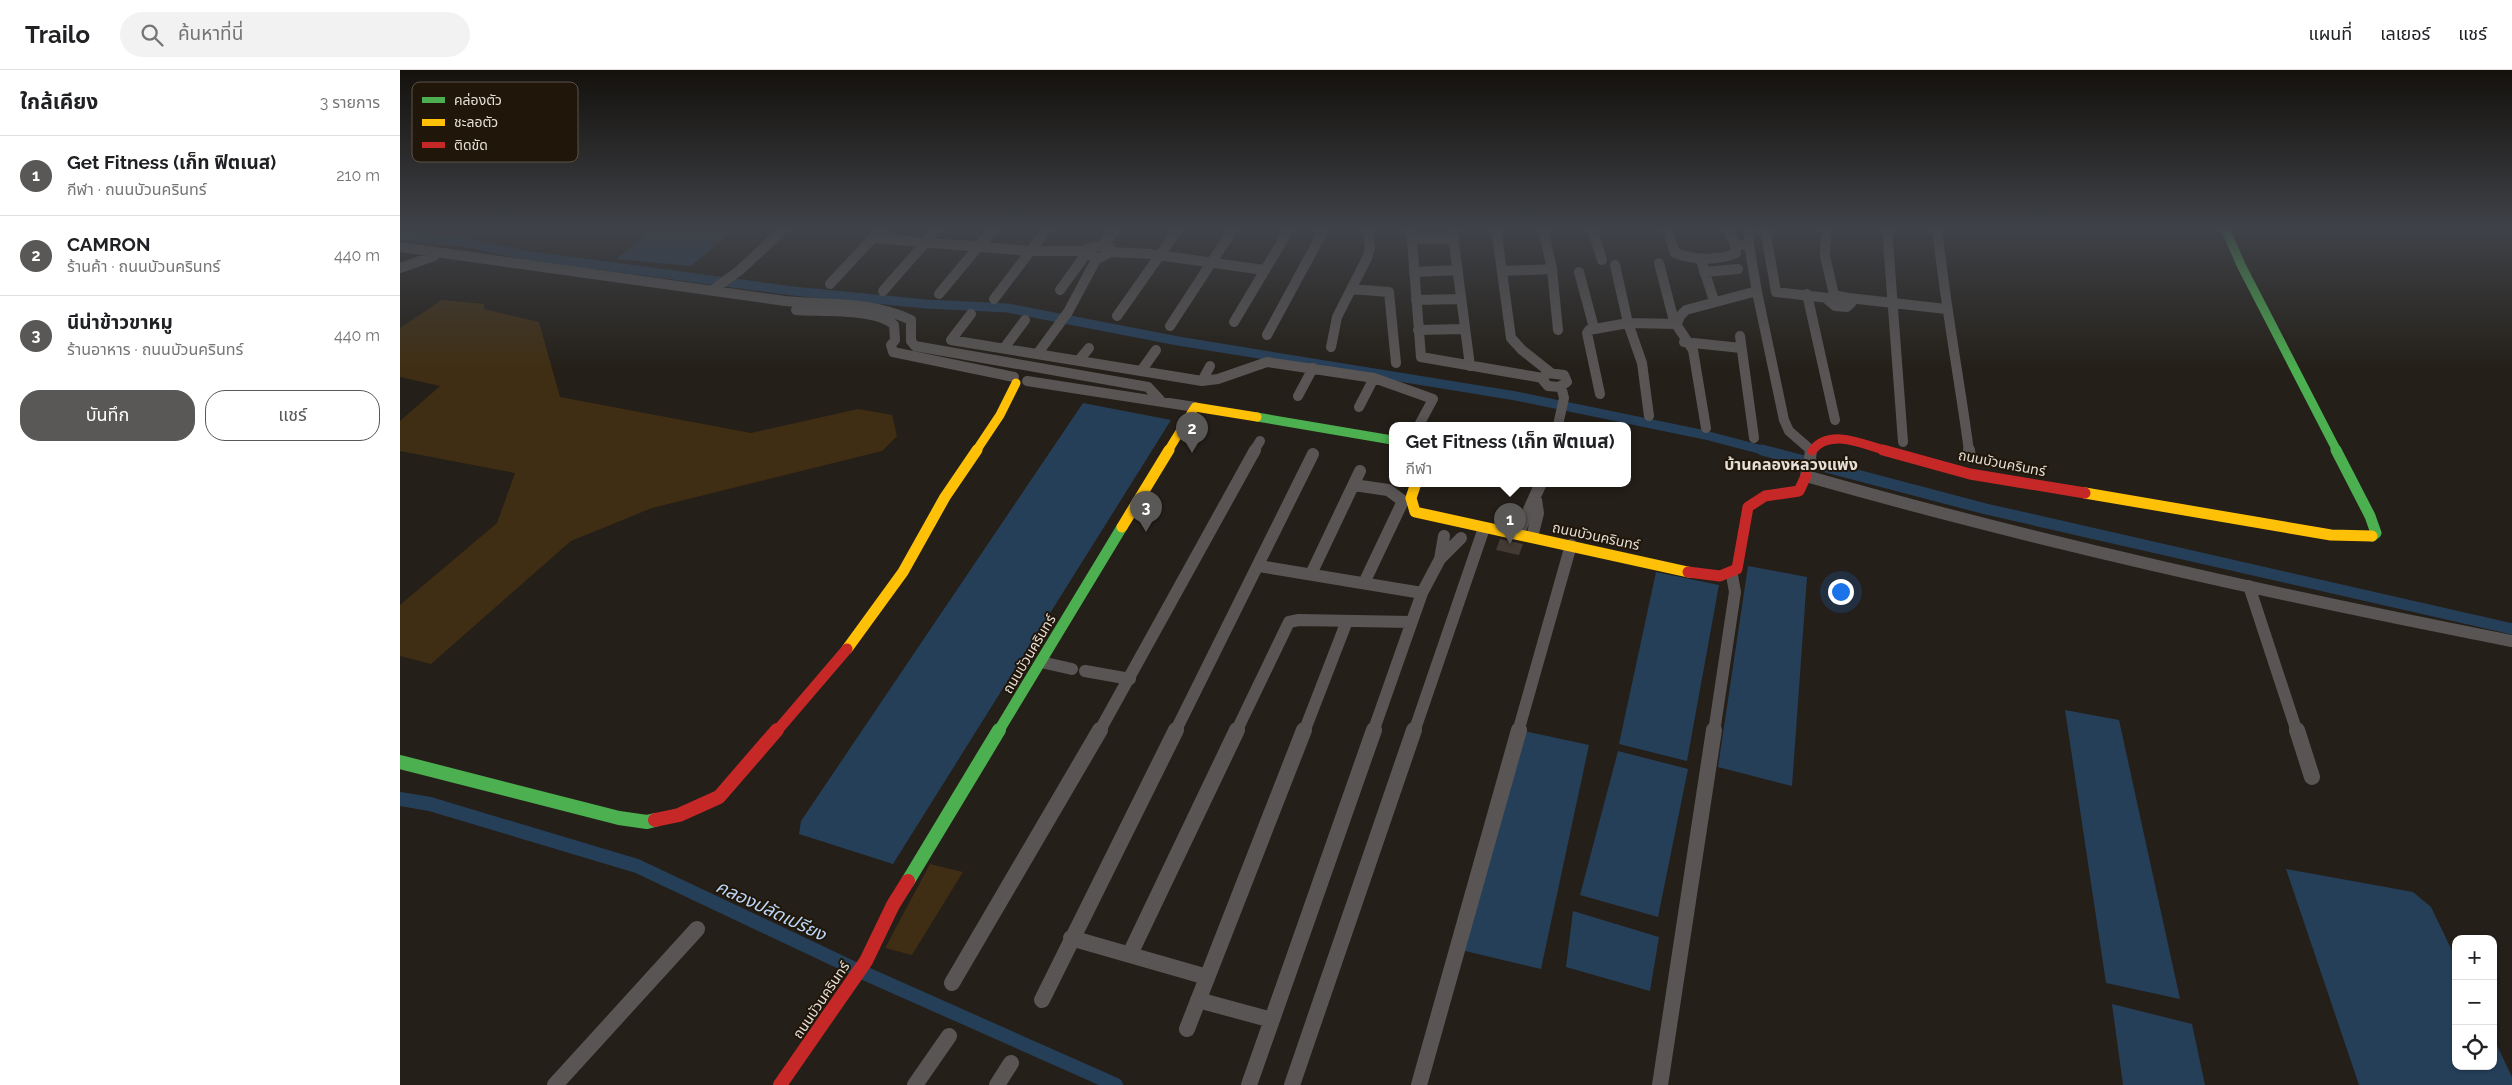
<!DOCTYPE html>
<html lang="th">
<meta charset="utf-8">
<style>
:root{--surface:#fff;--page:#f2f2f2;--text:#202124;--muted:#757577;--line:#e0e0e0;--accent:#5a5856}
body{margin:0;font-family:Raleway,"Noto Sans Thai",sans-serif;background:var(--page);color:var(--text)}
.controls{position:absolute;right:15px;bottom:15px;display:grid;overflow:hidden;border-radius:10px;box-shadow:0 1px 4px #0004}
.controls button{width:45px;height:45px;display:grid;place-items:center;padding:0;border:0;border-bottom:1px solid var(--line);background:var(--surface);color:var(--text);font:25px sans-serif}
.you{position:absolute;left:1440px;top:521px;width:18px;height:18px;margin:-12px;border:4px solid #fff;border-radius:50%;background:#1a73e8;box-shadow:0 0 0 8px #1a73e833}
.badge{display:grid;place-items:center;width:32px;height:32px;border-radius:50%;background:var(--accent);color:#fff;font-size:16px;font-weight:700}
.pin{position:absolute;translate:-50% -41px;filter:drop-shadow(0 1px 2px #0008)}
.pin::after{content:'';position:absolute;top:26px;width:18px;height:15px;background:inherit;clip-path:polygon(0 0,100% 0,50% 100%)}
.popup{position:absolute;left:989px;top:352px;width:242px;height:65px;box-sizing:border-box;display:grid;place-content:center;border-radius:10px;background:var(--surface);filter:drop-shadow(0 1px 4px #0005);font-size:16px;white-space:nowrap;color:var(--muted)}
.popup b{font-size:19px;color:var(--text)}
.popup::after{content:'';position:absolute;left:50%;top:100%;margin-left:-10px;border:10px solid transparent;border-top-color:var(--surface)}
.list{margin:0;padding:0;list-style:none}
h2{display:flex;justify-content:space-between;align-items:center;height:65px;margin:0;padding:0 20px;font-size:21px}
h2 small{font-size:16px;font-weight:400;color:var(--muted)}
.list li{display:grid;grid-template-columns:32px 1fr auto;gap:15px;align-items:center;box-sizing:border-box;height:80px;padding:0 20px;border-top:1px solid var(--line)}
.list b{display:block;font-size:19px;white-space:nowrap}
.list p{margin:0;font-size:16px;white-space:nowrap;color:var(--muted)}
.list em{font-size:16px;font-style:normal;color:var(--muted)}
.actions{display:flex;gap:10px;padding:15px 20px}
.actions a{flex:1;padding:11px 0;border:1px solid var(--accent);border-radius:20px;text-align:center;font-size:18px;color:var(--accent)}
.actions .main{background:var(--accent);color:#fff}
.icon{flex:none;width:28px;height:28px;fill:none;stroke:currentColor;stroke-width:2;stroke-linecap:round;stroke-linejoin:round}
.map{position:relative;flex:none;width:2112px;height:1015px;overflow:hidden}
header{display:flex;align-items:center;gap:30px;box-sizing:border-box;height:70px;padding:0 25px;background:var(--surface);border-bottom:1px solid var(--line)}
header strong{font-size:24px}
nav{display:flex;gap:28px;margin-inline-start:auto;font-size:18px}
.search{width:350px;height:45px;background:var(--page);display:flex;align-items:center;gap:12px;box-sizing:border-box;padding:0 18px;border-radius:28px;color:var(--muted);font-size:19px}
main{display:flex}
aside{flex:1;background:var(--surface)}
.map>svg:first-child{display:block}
.green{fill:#3f2e13}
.water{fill:#263f59}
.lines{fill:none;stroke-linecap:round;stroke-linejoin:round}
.canal-far2{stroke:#263f59;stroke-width:9}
.canal-far1{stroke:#263f59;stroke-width:11}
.canal{stroke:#263f59;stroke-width:14}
.building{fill:#443a34}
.street-far2{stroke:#595554;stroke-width:10}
.street-far1{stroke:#595554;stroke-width:12}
.street{stroke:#595554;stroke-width:16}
.fast-far2{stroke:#4caf50;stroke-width:9}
.fast-far1{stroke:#4caf50;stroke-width:11}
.fast{stroke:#4caf50;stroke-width:14}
.slow-far1{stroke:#ffc107;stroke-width:9}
.slow{stroke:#ffc107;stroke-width:11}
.jam-far2{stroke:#c62828;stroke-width:9}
.jam-far1{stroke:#c62828;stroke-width:11}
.jam{stroke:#c62828;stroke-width:14}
.labels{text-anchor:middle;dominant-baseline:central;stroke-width:4;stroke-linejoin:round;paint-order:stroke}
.street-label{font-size:14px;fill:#e6dfd7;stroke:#20170a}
.quarter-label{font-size:16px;font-weight:bold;fill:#e6dfd7;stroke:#20170a}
.near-water-label{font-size:18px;font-style:italic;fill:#b9d6f6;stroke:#20170a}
.key{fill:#20170a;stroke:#5b5348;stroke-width:1}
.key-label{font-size:14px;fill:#e6dfd7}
</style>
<header>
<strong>Trailo</strong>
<div class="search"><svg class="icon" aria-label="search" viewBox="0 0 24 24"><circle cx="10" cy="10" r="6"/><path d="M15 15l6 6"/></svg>ค้นหาที่นี่</div>
<nav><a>แผนที่</a><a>เลเยอร์</a><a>แชร์</a></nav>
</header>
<main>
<aside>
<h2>ใกล้เคียง<small>3 รายการ</small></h2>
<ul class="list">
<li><span class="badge">1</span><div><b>Get Fitness (เก็ท ฟิตเนส)</b><p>กีฬา · ถนนบัวนครินทร์</p></div><em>210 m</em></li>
<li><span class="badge">2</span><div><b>CAMRON</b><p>ร้านค้า · ถนนบัวนครินทร์</p></div><em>440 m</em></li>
<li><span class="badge">3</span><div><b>นีน่าข้าวขาหมู</b><p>ร้านอาหาร · ถนนบัวนครินทร์</p></div><em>440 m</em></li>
</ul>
<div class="actions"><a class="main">บันทึก</a><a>แชร์</a></div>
</aside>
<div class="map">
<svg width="2112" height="1015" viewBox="0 0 2112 1015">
<rect width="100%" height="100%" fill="#241f18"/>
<path class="green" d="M42 230 84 234V239L139 252 160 327 351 363 458 339 492 345 497 366 482 381 252 438 171 471 31 594 0 586V535L97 453 115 403 0 381V351L40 316 0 307V258Z
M530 794 563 802 512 885 485 878Z"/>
<path class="water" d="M254 158H336L291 196 216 189Z
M683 333 771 350 493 794 399 764 401 751Z
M1348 496 1407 507 1392 716 1318 697Z
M1256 502 1319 515 1287 691 1219 674Z
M1665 640 1719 650 1780 929 1706 913Z
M1119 660 1189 675 1141 899 1061 880Z
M1218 681 1288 699 1258 847 1180 825Z
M1886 799 2013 822 2031 837 2056 889V996H2093V967L2112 1007V1015H1959Z
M1173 841 1259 867 1250 921 1166 897Z
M1712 934 1792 954 1805 1015H1723Z"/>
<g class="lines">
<path class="canal-far2" d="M0 166 63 172 125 185 393 221 526 234 608 238 778 271 1116 326 1305 365 1366 381"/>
<path class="canal-far1" d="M1362 380 1586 439 2112 559"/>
<path class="canal" d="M0 729 30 734 237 796 455 899 716 1015"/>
</g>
<path class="building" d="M1100 469 1123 474 1119 485 1096 480Z"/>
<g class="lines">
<path class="street-far2" d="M1011 158 1021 287 1143 308
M1052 158 1070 296
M1096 158 1111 268 1122 280 1151 303
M1143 158 1152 199 1158 260
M1192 158 1202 190
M1267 158 1275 183C1293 190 1318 191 1336 183L1335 175H1349
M1327 158 1335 175
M1349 158V175L1357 222 1384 350 1389 361 1412 381
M1365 158 1376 222 1428 228
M1426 158 1425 186 1434 225
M1487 158 1503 372
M1537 158C1545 233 1559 307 1569 381
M473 168 630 181H686
M1012 169H1054
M703 175 710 177 711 182 699 188 686 184 687 179Z
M703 175 716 158
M0 177 385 231C428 235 471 231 511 250V271L515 276 748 317 760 330
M711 182 751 184 864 200
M1301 190 1314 231
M1259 193 1274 251 1293 280 1306 358
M1215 195 1228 253 1242 293 1249 346
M0 198 34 186
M1103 201 1152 199
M1014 202 1058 200
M1179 202 1194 258
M1304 202 1338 199
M430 214 482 158
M314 219 340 200 385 158
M951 219 989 222 996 293
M660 220 686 184
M483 221 538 158
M539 224 594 158
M1407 224 1435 350
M1433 225 1449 228 1452 232 1447 237 1435 236 1428 230Z
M1449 228 1546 239
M594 229 648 158
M1016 230 1061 229
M396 240C420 242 477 238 494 255L495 270 491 275 493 282 614 307
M717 246 779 158
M834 252 890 158
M1277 254 1280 246 1286 240 1357 221
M770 256 834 158
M1018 260 1065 259
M867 265 925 158
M1340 266 1354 368
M551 270 802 311 818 309 867 292 974 308 1033 329 1019 355
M551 270 571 244
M1284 272 1341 278
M605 277 625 250
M931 277 937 247 967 188 970 178 968 158
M638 283 668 242 697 188
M679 290 689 278
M741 301 756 280
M1147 303 1164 305 1167 312 1159 317 1148 316 1142 309Z
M627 311 795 337
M802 311 810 296
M1200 324 1187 263 1189 260 1228 253 1277 254
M898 326 913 298
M959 337 974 308
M1158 355 1164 328 1161 316
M854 381 860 371"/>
<path class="street-far1" d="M1569 380 1570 388
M1410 388 1411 380
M1407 402 1406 406C1638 472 1875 525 2112 571
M954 415 988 420 1003 431 964 513
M1118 464 1141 413
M1132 467 1138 443 1136 430
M1040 489 1044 466
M859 496 1022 523
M911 504 960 401
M1849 516 1897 662
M641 592 672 599
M685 601 730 609
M699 662 855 380
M775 662 913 384
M836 662 889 552 899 550 1011 552
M904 662 947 551
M973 662 1022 523 1040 489 1061 468
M1014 662 1084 458
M1118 662 1171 475
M1314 662 1335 522 1332 505"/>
<path class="street" d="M1897 660 1912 707
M671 868 807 907
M730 884 837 660
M552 913 700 660
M642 930 776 660
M798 930 872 950
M787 959 904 660
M155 1015 297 859
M515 1015 549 966
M597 1015 611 993
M849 1015 974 660
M892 1015 1014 660
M1019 1015 1119 660
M1260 1015 1314 660"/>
<path class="fast-far2" d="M1825 158 1841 195 1937 381
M857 347 992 370"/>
<path class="fast-far1" d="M1936 380 1970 446 1976 463 1972 466
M598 662 722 457"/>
<path class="fast" d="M0 692 219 748 247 752 255 750
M508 811 599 660"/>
<path class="slow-far1" d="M576 381 600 345 616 313
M768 381 795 337 857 347"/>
<path class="slow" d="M1016 413 1011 428 1015 442 1288 502
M1685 423 1931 465 1972 466
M722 457 769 380
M447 579 503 502 545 427 577 380"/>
<path class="jam-far2" d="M1412 381C1429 357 1465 375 1487 381"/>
<path class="jam-far1" d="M1483 380 1570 404 1685 423
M1288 502 1320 506 1337 499 1348 437 1365 426 1399 421 1406 406
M376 662 447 579"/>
<path class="jam" d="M255 750 279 745 319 727 377 660
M380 1015 466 891 493 835 508 811"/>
</g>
<linearGradient id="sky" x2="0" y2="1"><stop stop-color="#14110d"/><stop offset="0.53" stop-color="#3f4248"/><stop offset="1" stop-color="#3f4248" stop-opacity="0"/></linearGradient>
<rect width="2112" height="300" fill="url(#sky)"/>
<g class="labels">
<g class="street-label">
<text transform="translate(1602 393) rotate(11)">ถนนบัวนครินทร์</text>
<text transform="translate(1196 466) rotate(12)">ถนนบัวนครินทร์</text>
<text transform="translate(629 584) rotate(-59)">ถนนบัวนครินทร์</text>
<text transform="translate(421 930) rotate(-56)">ถนนบัวนครินทร์</text>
</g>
<g class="quarter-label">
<text x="1391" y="394">บ้านคลองหลวงแพ่ง</text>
</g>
<g class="near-water-label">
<text transform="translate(371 840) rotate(25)">คลองปลัดเปรียง</text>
</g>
</g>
<rect x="12" y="12" width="166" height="80" rx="8" class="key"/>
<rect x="22" y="27" width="23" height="6" fill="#4caf50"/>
<rect x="22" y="49" width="23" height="7" fill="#ffc107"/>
<rect x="22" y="72" width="23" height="6" fill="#c62828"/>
<g class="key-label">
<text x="54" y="35">คล่องตัว</text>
<text x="54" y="57">ชะลอตัว</text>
<text x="54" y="80">ติดขัด</text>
</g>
</svg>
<div class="controls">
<button>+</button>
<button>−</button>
<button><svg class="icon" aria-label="locate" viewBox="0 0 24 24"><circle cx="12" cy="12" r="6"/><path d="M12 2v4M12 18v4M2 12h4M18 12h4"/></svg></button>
</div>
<div class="you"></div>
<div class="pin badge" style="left:1110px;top:474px">1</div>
<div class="popup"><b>Get Fitness (เก็ท ฟิตเนส)</b>กีฬา</div>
<div class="pin badge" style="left:792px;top:383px">2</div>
<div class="pin badge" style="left:746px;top:462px">3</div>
</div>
</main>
